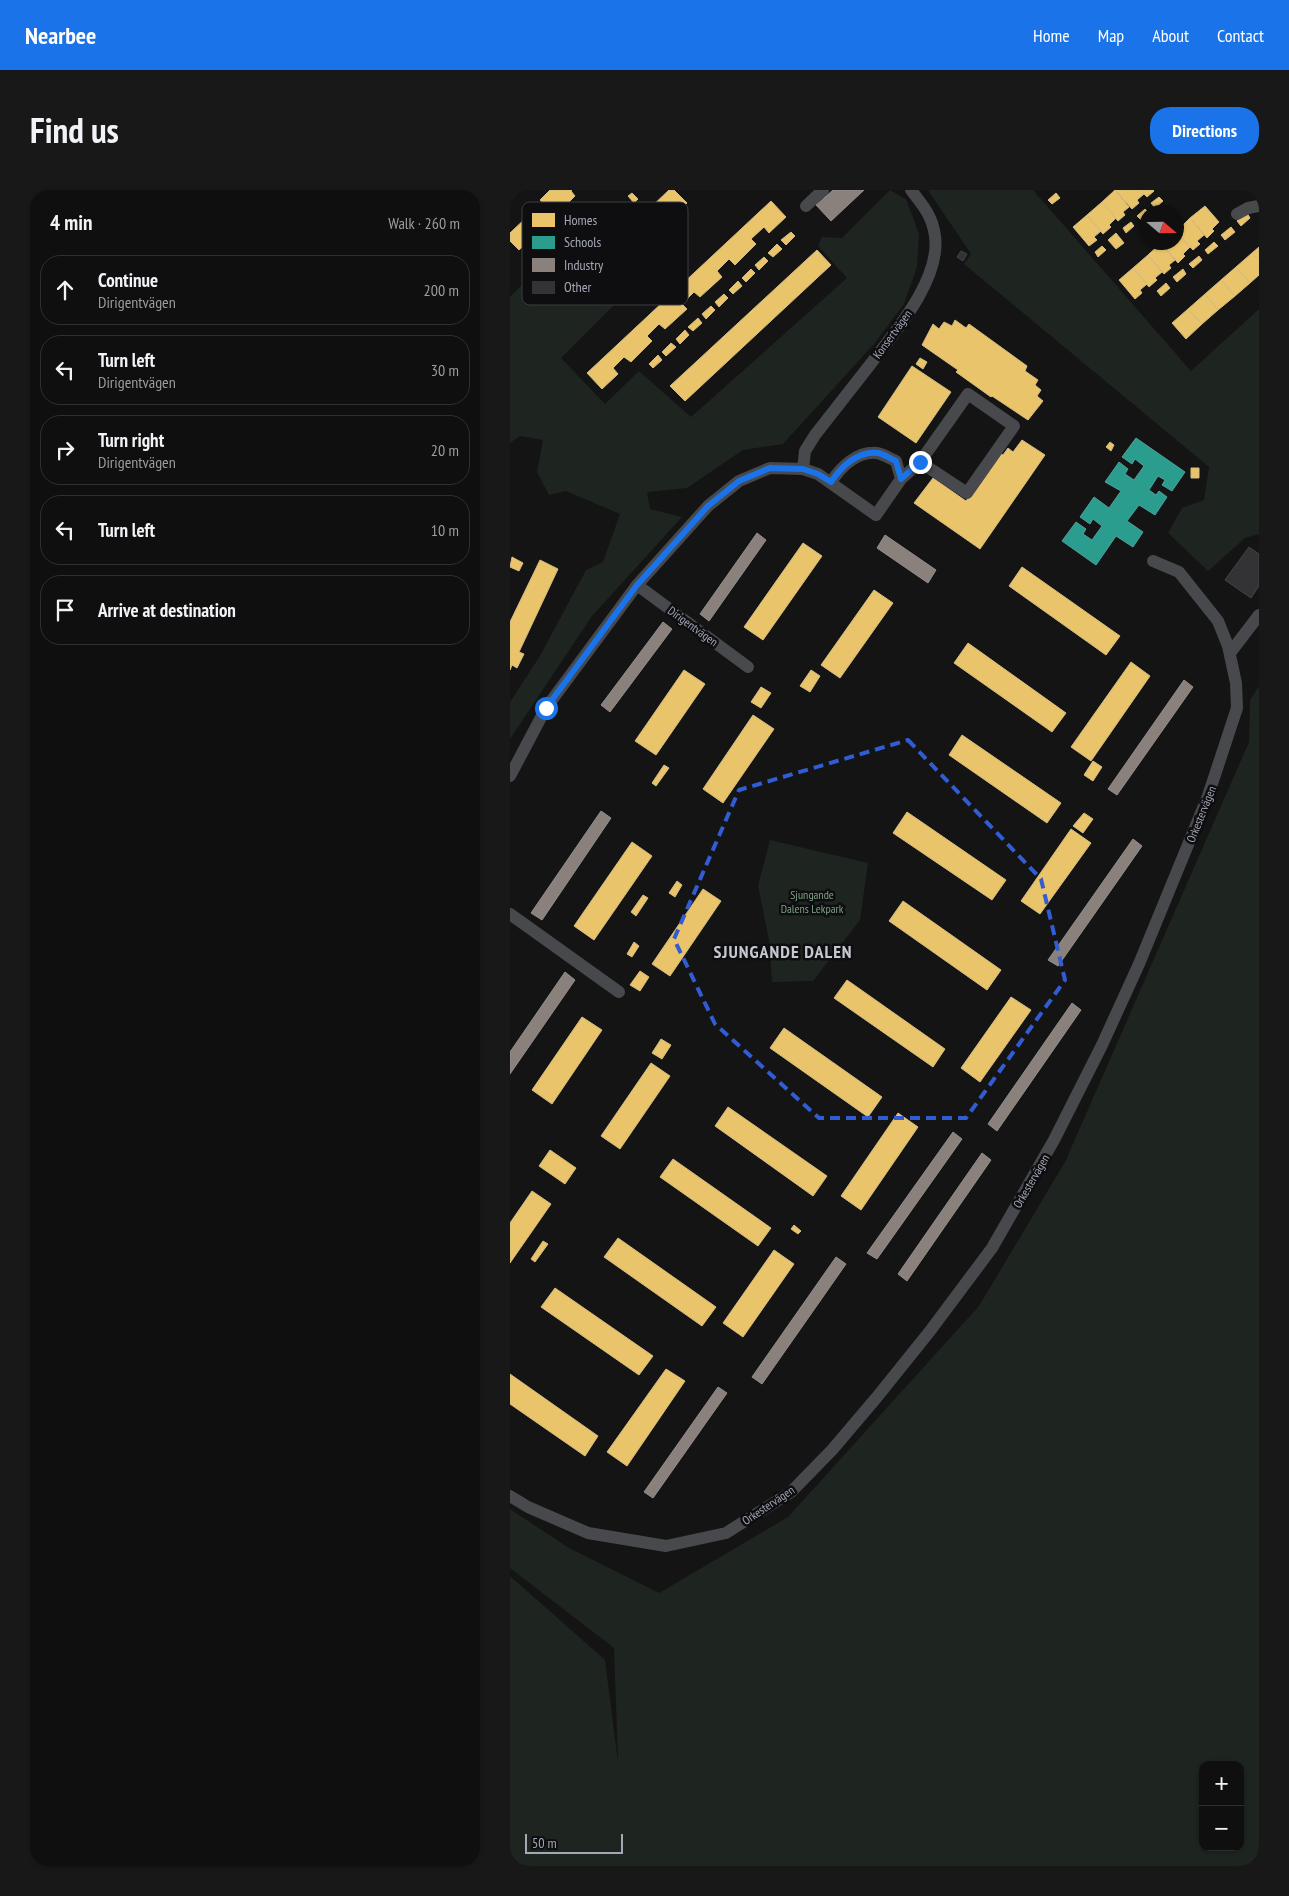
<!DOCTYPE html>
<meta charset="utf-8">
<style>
:root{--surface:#0f0f0f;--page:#181818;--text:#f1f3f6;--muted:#9b9c9e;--line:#2f2f2f;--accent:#1a73e8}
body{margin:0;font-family:"PT Sans Narrow",sans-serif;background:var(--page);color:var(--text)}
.controls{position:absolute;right:15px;bottom:15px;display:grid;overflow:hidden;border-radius:10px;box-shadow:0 1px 4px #0004}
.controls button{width:45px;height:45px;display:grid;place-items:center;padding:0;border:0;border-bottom:1px solid var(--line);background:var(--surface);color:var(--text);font:25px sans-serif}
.compass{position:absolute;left:629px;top:15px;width:45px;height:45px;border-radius:50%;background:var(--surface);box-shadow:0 1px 4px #0004;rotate:110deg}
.scale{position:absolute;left:15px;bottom:12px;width:98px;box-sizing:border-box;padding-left:5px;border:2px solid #a4a8b5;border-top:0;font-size:14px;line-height:18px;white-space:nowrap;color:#a4a8b5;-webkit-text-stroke:4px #0e0e10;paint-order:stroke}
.stop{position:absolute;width:15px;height:15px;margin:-11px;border:4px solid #1a73e8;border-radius:50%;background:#fff}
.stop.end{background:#1a73e8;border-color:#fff;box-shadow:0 1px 5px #0008}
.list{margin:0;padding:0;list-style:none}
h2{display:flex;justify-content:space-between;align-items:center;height:65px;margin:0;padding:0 20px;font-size:21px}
h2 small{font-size:16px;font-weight:400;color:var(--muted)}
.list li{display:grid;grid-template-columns:32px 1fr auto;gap:15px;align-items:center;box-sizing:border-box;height:70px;margin:0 10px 10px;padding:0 10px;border:1px solid var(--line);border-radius:20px}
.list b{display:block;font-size:19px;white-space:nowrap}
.list p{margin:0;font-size:16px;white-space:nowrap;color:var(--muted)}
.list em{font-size:16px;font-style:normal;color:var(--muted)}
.icon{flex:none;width:28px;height:28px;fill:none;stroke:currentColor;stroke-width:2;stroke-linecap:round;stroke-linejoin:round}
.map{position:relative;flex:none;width:749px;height:1676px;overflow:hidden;border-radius:20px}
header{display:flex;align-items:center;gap:30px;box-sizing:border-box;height:70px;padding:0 25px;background:var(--accent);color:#fff}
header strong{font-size:24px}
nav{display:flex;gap:28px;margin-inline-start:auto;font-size:18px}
.intro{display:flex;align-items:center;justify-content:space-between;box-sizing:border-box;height:120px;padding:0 30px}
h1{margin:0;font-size:35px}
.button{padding:12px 22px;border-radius:20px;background:var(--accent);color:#fff;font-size:18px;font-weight:700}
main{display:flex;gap:30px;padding:0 30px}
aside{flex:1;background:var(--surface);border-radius:20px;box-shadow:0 1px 4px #0004}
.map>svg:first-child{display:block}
.green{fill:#1e241f;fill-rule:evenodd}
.homes{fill:#e9c46a;stroke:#d4bc80}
.schools{fill:#2a9d8f;stroke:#4fa09a}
.industry{fill:#8a817c;stroke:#928d8d}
.building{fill:#333335;stroke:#424448}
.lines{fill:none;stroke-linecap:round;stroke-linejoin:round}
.minor{stroke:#48494c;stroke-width:12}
.route{stroke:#1a73e8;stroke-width:6}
.marked{fill:none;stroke:#315cd3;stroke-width:4;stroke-dasharray:10 6;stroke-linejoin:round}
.labels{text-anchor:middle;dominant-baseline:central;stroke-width:5;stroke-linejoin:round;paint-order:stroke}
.street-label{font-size:12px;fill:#a4a8b5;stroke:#0e0e10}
.park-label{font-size:12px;fill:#7ba082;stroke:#0e0e10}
.district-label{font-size:18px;font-weight:bold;letter-spacing:1px;fill:#c5c7d1;stroke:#0e0e10}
.key{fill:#0e0e10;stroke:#3b3c42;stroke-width:1}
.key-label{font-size:14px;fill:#a4a8b5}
</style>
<header>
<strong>Nearbee</strong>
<nav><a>Home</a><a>Map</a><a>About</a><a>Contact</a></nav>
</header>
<div class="intro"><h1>Find us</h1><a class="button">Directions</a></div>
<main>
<aside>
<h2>4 min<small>Walk · 260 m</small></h2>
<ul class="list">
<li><svg class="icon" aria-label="ahead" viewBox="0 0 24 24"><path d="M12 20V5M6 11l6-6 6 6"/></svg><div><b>Continue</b><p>Dirigentvägen</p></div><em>200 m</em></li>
<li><svg class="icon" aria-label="left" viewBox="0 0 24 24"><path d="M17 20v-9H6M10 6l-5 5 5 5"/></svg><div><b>Turn left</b><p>Dirigentvägen</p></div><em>30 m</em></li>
<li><svg class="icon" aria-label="right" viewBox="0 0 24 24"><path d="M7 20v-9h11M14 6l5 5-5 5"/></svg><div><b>Turn right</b><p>Dirigentvägen</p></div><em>20 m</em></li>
<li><svg class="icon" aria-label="left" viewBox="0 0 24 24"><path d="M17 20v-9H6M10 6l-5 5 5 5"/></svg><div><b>Turn left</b></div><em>10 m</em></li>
<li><svg class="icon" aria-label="arrive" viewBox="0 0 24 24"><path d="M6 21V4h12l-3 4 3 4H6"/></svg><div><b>Arrive at destination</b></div></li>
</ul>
</aside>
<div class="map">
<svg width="749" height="1676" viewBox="0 0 749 1676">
<rect width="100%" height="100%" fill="#141414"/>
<path class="green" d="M380 0 396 9 409 44 407 77 394 114 364 154 273 254 233 260 177 298 137 302 140 319 172 327 82 426 0 549V512L30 466 76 380 93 372 110 324 56 301 39 305 27 282 33 250 10 246 0 253V107L59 47 115 104 51 168 95 214 129 181 181 227 337 88 308 56 312 47 332 48Z
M418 0H523L681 181 749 119V344L735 348 698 381 658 343 672 318 694 310 699 277 454 74 461 64Z
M749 496V1676H0V1386L95 1470 108 1572 104 1458 0 1378V1319L59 1358 149 1403 278 1327 469 1116 555 972 739 552 740 510ZM693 1575H730V1657H693Z
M260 650 358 673 350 730 303 791 262 792 259 750 248 696Z"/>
<path class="homes" d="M40 0H62L61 1 65 6 45 26 30 10Z
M159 0H164L177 13 153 36 138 20Z
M605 0H630L634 4 627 10 629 13 622 19Z
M605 0 619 17 613 22 615 25 608 31 592 12Z
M630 0H643L644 1 637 7Z
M122 3 128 9 124 13 118 6Z
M546 3 550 8 542 14 538 10Z
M649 7 653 11 645 18 641 13Z
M261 11 276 27 259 43 254 37 241 49 246 54 225 75 219 69 207 81 212 87 190 107 184 102 172 114 177 119 155 139 149 134 137 146 142 151 121 172 114 167 103 178 108 184 92 199 77 183Z
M592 12 606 28 599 35 601 37 593 44 577 25Z
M695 16 709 32 702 39 704 41 697 48 680 28Z
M635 19 638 22 631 30 627 26Z
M737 23 740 28 731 36 727 31Z
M19 25 32 39 9 60 0 51V43Z
M577 25 591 41 584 47 587 50 579 56 563 37Z
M680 28 694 45 687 51 690 54 683 60 666 42Z
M621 32 624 36 616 43 613 38Z
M721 37 725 42 715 50 711 45Z
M281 42 285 46 276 55 271 50Z
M666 42 680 57 673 64 675 66 668 73 651 53 666 52Z
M606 43 614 53 606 59 598 50Z
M704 52 708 56 698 64 695 60Z
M651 53 665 70 659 75 661 78 654 84 638 65Z
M267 54 272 59 263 67 258 63Z
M592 56 596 60 588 67 585 62Z
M749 57V70L742 63Z
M307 60 321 75 175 211 160 196Z
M742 63 749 70V85L740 93 726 77Z
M638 65 652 82 645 88 647 90 639 97 623 78Z
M689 66 692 70 683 78 679 74Z
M254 67 258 71 249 80 245 75Z
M726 77 740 93 725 106 711 90Z
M623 78 637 94 630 100 632 103 625 109 609 90Z
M241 79 245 83 236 92 232 88Z
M673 79 676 84 667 92 663 87Z
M711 90 725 106 708 120 695 104Z
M228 91 232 96 223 104 219 100Z
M656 93 660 98 651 106 647 101Z
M214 104 218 108 209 117 205 112Z
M695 104 708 120 692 134 678 119Z
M201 116 205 120 196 129 192 124Z
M678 119 692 134 676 149 662 133Z
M188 128 192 133 183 141 178 137Z
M445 130 456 138 459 134 517 176 515 181 528 190 525 195 531 200 527 206 533 211 518 230 482 206 481 207 446 182 448 180 412 155 423 134 429 139 434 132 442 136Z
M175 140 179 145 170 154 166 149Z
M161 153 166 157 156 166 152 162Z
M148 165 152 170 143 178 139 174Z
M410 168 417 172 413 179 406 174Z
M402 176 441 202 406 253 368 227Z
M512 250 535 265 470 359 404 313 423 288 456 311 490 263 493 265 498 258 503 262Z
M600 252 604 255 601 261 596 257Z
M681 278H689V288H681Z
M293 353 312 366 253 450 234 437Z
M2 367 13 373 9 381 0 377Z
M30 370 48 379 9 462 14 464 7 478 2 475 0 480V432Z
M512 377 610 446 596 465 499 396Z
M364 400 383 413 330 488 311 475Z
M458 453 556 523 542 542 444 473Z
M621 472 640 486 581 571 561 557Z
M174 480 195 494 146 565 125 551Z
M301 480 310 486 300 502 290 496Z
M251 497 261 503 251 518 241 512Z
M243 525 264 539 213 613 193 599Z
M452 545 551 613 537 633 439 565Z
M583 571 592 577 583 591 574 585Z
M154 575 159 578 146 596 142 593Z
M397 622 496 690 482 710 383 643Z
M574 623 583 629 573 643 563 636Z
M561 639 581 653 530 724 511 711Z
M122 652 142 666 84 750 64 736Z
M167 691 172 695 165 707 159 703Z
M193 699 211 711 160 786 142 774Z
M133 705 138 708 126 726 121 722Z
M393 711 491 780 477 800 379 731Z
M124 752 129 756 122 767 117 764Z
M130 781 139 787 130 801 120 795Z
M337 790 435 859 423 877 324 808Z
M501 807 521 820 470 892 451 878Z
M72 827 92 840 42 914 22 900Z
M274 838 372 907 358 927 260 858Z
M151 849 161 855 152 869 142 863Z
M141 873 160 886 110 959 91 946Z
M218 917 317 986 303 1006 205 936Z
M388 923 408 937 351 1020 331 1006Z
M40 960 66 978 55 994 29 976Z
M163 969 261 1038 248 1056 150 987Z
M22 1001 41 1014 0 1073V1033Z
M284 1035 291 1041 288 1044 281 1039Z
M108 1048 206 1117 192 1136 94 1067Z
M33 1051 38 1054 25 1072 21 1069Z
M264 1060 284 1074 233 1147 213 1133Z
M45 1098 143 1166 129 1185 31 1117Z
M156 1179 175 1191 117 1276 97 1262Z
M0 1184 88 1246 75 1266 0 1214Z"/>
<path class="schools" d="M626 248 675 282 662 301 652 295 655 290 648 286 639 300 646 305 649 301 657 307 645 325 629 315 617 331 633 342 623 357 606 346 586 375 552 351 566 332 576 339 573 344 582 350 592 336 583 329 580 334 570 327 584 307 599 318 611 301 595 292 609 272 618 279 615 284 624 290 634 276 625 269 622 274 612 267Z"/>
<path class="industry" d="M323 0H354L321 31 306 15Z
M247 343 256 350 199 431 190 424Z
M375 345 426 380 418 393 367 358Z
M153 432 162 439 100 522 91 515Z
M674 490 683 497 607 605 598 599Z
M91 621 101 628 32 730 21 723Z
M623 649 632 656 548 776 538 770Z
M55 782 65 790 0 884V862Z
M562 813 571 820 487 941 478 934Z
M443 942 452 949 367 1069 357 1063Z
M472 963 481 970 397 1091 388 1084Z
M326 1067 336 1074 252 1194 242 1187Z
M208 1197 217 1203 143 1308 134 1302Z"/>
<path class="building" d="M451 61 457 64 453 71 447 67Z
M739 357 749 364V396L741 408 715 390Z"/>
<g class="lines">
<path class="minor" d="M296 16 313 0
M727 24 738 18 749 16
M293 279 295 261 305 245C323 222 341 199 359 176 384 143 431 90 425 46 422 25 413 16 401 0
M391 289 410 272 458 204 504 236 457 303 410 272
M127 395 238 477
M720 463 749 425
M0 586 36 518 127 395 198 316 229 291 260 278 293 279 308 284 366 325 391 289 386 271C381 269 373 264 367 263 347 261 331 277 321 292
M0 724 109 802
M0 1306 18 1317 78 1343 156 1356 216 1343 281 1302 322 1260 367 1207 420 1141 482 1058 544 950 592 855 629 774 698 606 727 518 726 493 718 456 708 431 669 382 643 371"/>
</g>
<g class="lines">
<path class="route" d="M36 518 127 395 198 316 229 291 260 278 293 279 308 284 321 292C331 277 348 260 368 263 374 264 381 269 386 271L391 289 410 272"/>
</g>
<path class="marked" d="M398 550 531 689 555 790 456 928H309L205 834 164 749 229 600Z"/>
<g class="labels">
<g class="street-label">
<text transform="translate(382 144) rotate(-54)">Konsertvägen</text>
<text transform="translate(183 436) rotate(36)">Dirigentvägen</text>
<text transform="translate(691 624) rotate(-68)">Orkestervägen</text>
<text transform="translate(521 991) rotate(-60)">Orkestervägen</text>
<text transform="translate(258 1315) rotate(-34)">Orkestervägen</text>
</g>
<g class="park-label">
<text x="302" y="704">Sjungande<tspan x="302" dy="14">Dalens Lekpark</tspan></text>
</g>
<g class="district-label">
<text x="273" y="761">SJUNGANDE DALEN</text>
</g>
</g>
<rect x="12" y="12" width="166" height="103" rx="8" class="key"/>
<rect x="22" y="23" width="23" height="14" fill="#e9c46a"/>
<rect x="22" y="46" width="23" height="13" fill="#2a9d8f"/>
<rect x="22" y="68" width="23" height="14" fill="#8a817c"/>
<rect x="22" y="91" width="23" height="13" fill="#333335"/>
<g class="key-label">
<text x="54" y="35">Homes</text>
<text x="54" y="57">Schools</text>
<text x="54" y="80">Industry</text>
<text x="54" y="102">Other</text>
</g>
</svg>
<div class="controls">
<button>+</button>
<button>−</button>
</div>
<svg class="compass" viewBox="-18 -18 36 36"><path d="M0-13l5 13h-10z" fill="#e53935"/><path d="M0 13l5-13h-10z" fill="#9b9c9e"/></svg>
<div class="scale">50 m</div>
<div class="stop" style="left:36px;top:518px"></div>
<div class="stop end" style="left:410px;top:272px"></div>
</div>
</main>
